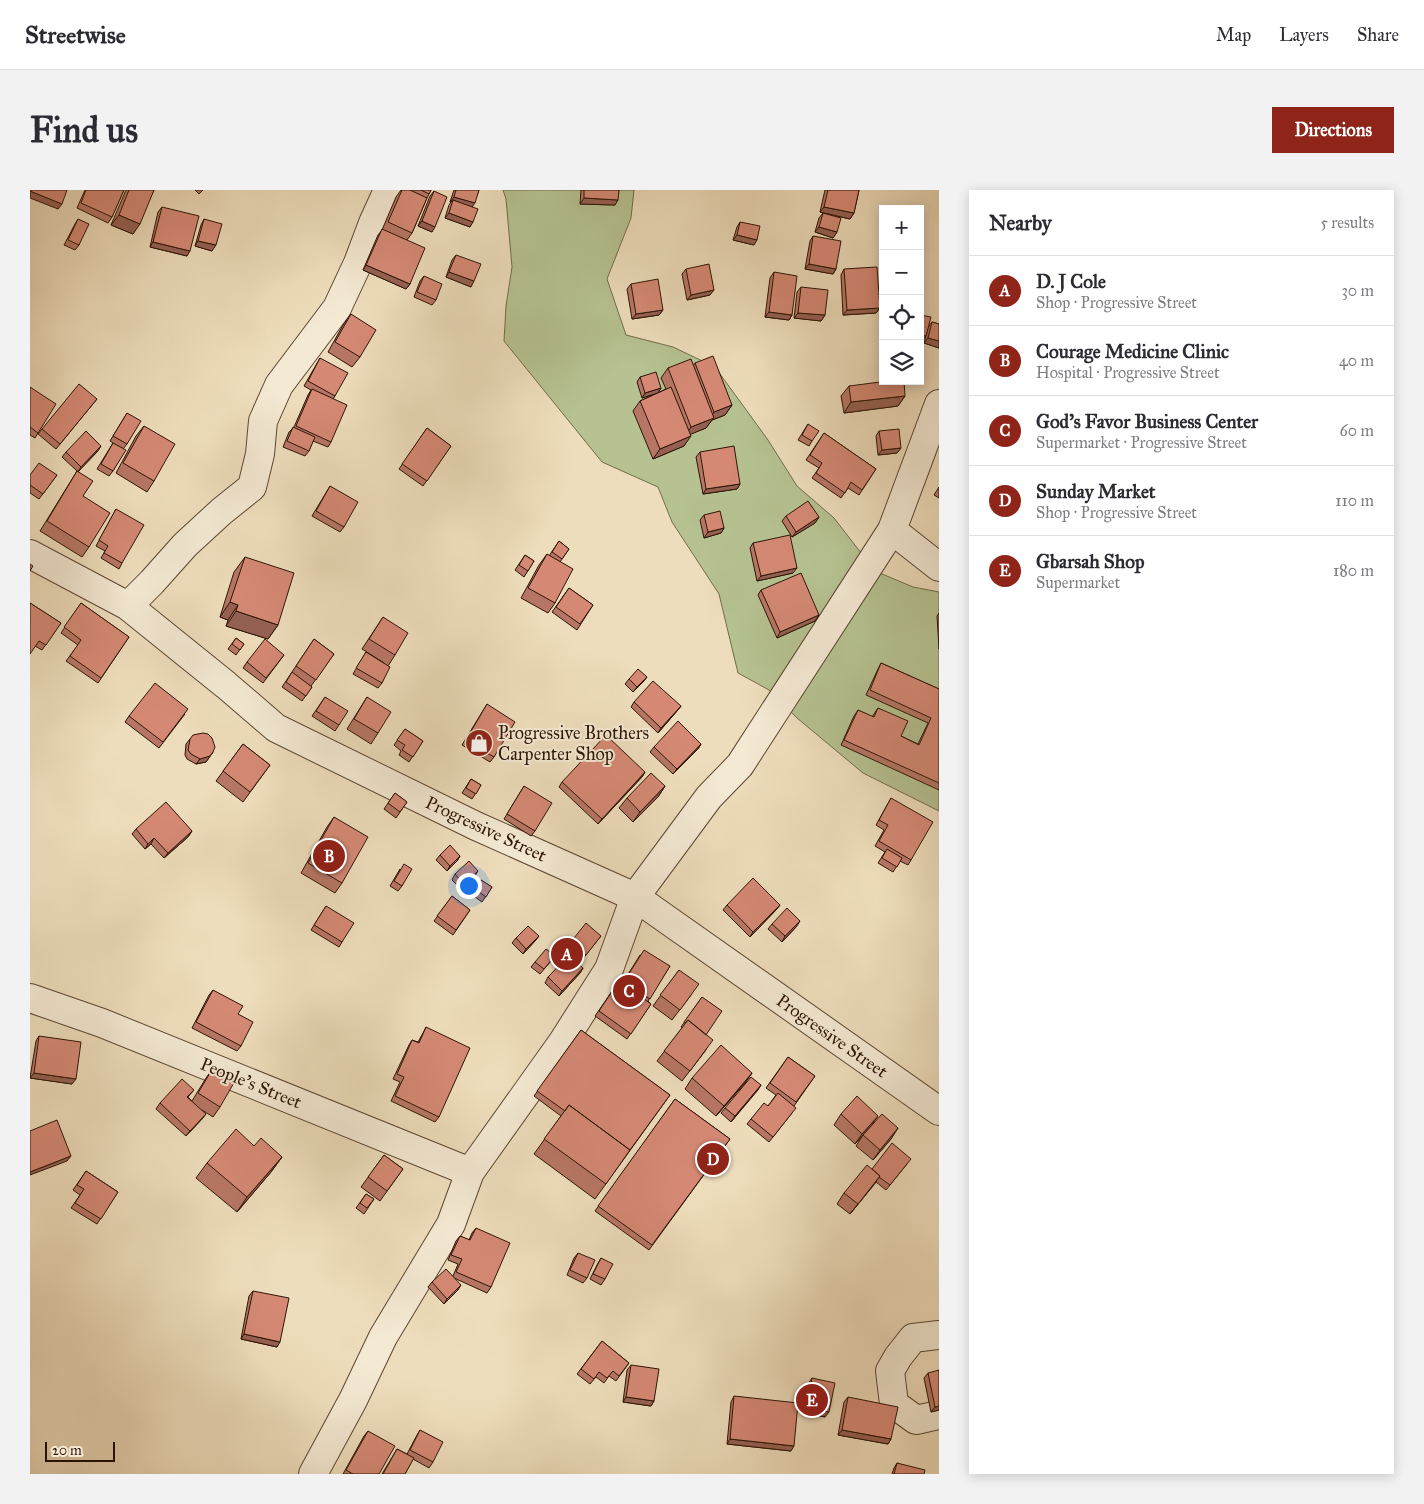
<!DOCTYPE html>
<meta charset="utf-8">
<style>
:root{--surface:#fff;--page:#f2f2f3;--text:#2b2b33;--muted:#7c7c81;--line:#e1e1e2;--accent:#8f2418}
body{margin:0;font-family:"IM FELL Great Primer",serif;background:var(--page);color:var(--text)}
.controls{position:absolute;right:15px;top:15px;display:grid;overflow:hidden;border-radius:0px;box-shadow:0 2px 12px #0003}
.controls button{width:45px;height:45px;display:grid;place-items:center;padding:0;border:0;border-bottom:1px solid var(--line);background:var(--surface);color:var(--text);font:25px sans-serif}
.scale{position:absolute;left:15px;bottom:12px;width:70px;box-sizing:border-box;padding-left:5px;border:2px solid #2c1404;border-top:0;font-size:14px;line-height:18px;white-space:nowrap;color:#2c1404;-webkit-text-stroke:4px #f4e9d3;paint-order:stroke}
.you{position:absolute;left:438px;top:695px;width:18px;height:18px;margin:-12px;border:4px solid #fff;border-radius:50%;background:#1a73e8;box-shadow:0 0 0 8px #1a73e833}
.badge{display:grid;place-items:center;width:32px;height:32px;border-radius:50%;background:var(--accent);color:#fff;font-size:16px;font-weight:700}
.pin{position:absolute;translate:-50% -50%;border:2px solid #fff;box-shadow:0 1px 5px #0006}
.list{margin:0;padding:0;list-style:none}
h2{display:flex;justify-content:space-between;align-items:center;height:65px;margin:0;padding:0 20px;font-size:21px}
h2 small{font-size:16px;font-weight:400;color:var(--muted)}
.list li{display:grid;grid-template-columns:32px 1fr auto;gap:15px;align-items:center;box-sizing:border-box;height:70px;padding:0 20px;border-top:1px solid var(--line)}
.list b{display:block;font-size:19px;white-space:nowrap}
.list p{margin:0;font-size:16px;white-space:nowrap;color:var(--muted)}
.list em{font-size:16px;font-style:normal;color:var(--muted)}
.icon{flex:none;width:28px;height:28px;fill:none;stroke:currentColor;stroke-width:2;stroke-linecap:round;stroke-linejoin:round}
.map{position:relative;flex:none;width:909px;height:1284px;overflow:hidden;border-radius:0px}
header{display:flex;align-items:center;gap:30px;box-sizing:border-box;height:70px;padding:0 25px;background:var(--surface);border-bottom:1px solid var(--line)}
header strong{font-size:24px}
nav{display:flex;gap:28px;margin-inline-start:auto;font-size:18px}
.intro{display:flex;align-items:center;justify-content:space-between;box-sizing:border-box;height:120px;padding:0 30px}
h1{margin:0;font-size:35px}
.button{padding:12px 22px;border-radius:0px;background:var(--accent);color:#fff;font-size:18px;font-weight:700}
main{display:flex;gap:30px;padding:0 30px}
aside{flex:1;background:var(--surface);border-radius:0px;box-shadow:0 2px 12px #0003}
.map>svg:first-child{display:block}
.green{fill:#b6c292;stroke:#716b4b}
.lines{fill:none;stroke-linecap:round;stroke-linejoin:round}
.minor-casing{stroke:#5c4632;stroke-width:30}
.minor{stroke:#f4e9d3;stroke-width:28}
.wall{fill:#b77665;stroke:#2c1404}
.shaded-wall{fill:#956052;stroke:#2c1404}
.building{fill:#d58975;stroke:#2c1404}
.labels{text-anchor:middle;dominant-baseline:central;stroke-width:4;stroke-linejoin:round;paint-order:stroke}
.poi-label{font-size:18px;fill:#2c1404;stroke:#f4e9d3;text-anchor:start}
.street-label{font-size:18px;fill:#2c1404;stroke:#f4e9d3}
</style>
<header>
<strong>Streetwise</strong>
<nav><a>Map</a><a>Layers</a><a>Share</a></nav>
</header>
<div class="intro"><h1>Find us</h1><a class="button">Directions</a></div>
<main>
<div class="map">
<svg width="909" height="1284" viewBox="0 0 909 1284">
<rect width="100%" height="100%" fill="#eeddbc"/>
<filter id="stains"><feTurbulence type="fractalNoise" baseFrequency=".004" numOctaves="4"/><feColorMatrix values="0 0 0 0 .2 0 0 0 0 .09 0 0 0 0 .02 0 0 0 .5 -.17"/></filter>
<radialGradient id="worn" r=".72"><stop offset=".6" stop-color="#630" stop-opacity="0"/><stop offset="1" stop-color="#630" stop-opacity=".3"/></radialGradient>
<path class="green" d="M473 0H604L601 28 577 89 596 145 643 157 685 177 738 250 767 296 804 328 845 381 883 397 909 402V621L833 583 767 528 739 500 708 483 689 404 642 332 628 297 572 272 474 151 476 116 482 77 476 9Z"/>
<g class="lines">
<g class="minor-casing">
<path id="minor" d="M862 340 909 377
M0 364 98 416 196 495 246 538 446 636 605 707 909 921
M98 416 122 392 155 355 192 321 222 297 230 264 233 231 249 195 307 118 328 73 343 33 358 0
M0 808 72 833 440 982
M909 1145 883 1148 868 1167 860 1181 864 1214 886 1230 909 1225
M283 1284 323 1210 353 1147 421 1034 440 982 532 853 579 779 605 707 679 607 710 575 862 340 909 214"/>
</g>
<use href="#minor" class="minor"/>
</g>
<path class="wall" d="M55 0H94L82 27 78 33 47 18Z
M96 0H124L103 44 81 35Z
M165 0H173L169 4Z
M371 0H401L397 8 382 43 377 50 380 94 376 99 333 80 348 45 352 40 366 7Z
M424 0H449L442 17 440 37 415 28 419 15 421 12H420Z
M551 0H589L585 15 550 14Z
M795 0H829L824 23 820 29 790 22Z
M404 1 402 42 388 36 400 6Z
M132 17 157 66 120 57 128 22Z
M793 23 807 42 803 48 785 42 789 28Z
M48 29 49 55 45 60 34 55 45 34Z
M174 29 182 61 165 56 171 35Z
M710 32 724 55 703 50 707 37Z
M783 46 806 79 803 84 775 79 780 51Z
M426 65 441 97 416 87 422 70Z
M656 79 680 105 657 110 652 84Z
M814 79 850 118 846 123 813 125 811 85Z
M744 82 762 125 759 130 735 127 740 88Z
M394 86 406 110 402 115 384 107 390 91Z
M601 94 633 120 629 125 602 129 597 99Z
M771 97 795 125 791 131 764 128 767 102Z
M321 124 330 167 322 177 298 162 313 135Z
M902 132 909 134V158L894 153 898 137Z
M290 168 305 206 303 209 301 252 298 257 283 251 279 261 275 266 253 257 259 242 264 237 278 205 281 200 274 196Z
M665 173 702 215 695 225 682 230 676 238 660 244 654 256 623 269 603 221 610 211 636 199 631 188 638 178 663 176Z
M610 187 631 198 628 203 612 208 607 192Z
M819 196 875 206 868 216 814 223 811 206Z
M0 197 8 243 5 248 0 245Z
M67 209 26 259 8 244 12 239Z
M97 223V254L93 259 83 281 79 286 67 279 83 253 80 251Z
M778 234 782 251 779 256 768 250Z
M114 236 124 291 117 302 86 283 106 246Z
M397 238 421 256 393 296 369 279Z
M849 241 871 258 867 263 848 265 846 246Z
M794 243 846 279 829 305 818 298 811 308 782 288 789 278 776 270Z
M68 261 48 281 53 306 59 357 52 367 10 341 47 281 32 267 36 262Z
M670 262 710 294 707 299 673 304 666 267Z
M0 285H27L9 309 0 303Z
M300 296 314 337 310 342 282 326Z
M909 297V308L904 305Z
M86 319 92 373 89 379 71 368 75 361 66 356Z
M674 325 694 338 691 343 674 348 670 330Z
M756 326 789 327 785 333 762 347 752 331Z
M529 351 539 359 530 372 525 413 518 423 491 408 509 375 517 364 519 366Z
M723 353 763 383 727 391 720 358Z
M495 365 504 371 494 387 485 380Z
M215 367 248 435 238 449 196 436 198 430 190 427 204 382Z
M539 398 563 415 547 440 522 422Z
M731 400 789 425 785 431 747 448 728 405Z
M0 413 31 433 12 460 5 456Z
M51 413 99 447 68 493 36 471 48 455 31 443Z
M909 423V459L907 426Z
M353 427 365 465 358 476 352 493 348 498 323 484 336 462 354 473 332 459Z
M206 448 214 454 206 465 198 459Z
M284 449 304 464 281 496 282 497 272 511 252 497Z
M254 465 233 493 213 478 217 472Z
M851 473 909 499V600L811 555 824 526 828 520 842 527 848 518 871 546 888 554 898 533 836 505 848 479Z
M617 487 613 492 603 502 595 494 599 489Z
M295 507 309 535 305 541 282 526Z
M337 507 348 543 341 554 317 539Z
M604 512 651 516 647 521 628 543 601 517Z
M457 514 464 567 460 572 432 555Z
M155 524 129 558 95 532 99 526Z
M375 539 393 551 379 572 369 565 371 561 364 555Z
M160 549 183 562 176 572 166 574 157 569 155 565 156 554Z
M213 554 240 575 213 612 186 591Z
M671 554 668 559 643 584 620 562 624 557Z
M615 582 612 587 568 634 529 597 532 592Z
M441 589 451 595 442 609 432 603Z
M494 596 505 641 501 646 474 629Z
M635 596 628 607 603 632 589 618 597 608Z
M365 603 377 612 366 628 354 619Z
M861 608 881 670 878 675 870 671 863 682 848 673 855 662 845 656 854 640 846 635Z
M304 627 312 693 305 703 271 683 297 637Z
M106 639 162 641 158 647 134 668 121 654 115 659 102 644Z
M410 665 430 666 427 671 417 681 406 670Z
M370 679 372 696 368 701 360 696Z
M425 684 445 686 431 699 422 690Z
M451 690 462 697 452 712 441 704Z
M422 706 440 720 423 745 404 731Z
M697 715H750L746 720 720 747 693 720Z
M296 716 312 752 309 757 281 740Z
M742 734 767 736 752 752 738 739Z
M509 746 505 751 493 764 482 753 486 748Z
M571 746 552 770 537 758 540 753Z
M610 765 640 776 618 811 621 814 597 849 565 826 589 791 592 794Z
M521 771 510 784 501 777 505 772Z
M553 778 550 783 529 806 515 793 518 787Z
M649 780 661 805 642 830 623 816Z
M183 800 208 824 211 856 207 861 162 838 179 805Z
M672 807 676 845V860L652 891 627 871 652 838 651 837Z
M396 837 409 927 405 932 361 911 370 892 363 889 379 855 382 850 388 852 393 843Z
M551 840 640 905 565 1009 504 964 531 926 504 906Z
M9 846 42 894 0 888 6 851Z
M758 867 785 886 764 916 762 923 739 952 717 934 721 929 738 916 746 905 736 898Z
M183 878 190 917 183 927 172 920V929L156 946 126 919 130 913 164 900 158 907 162 911 176 888Z
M722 883 715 893 686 926 655 899 662 888Z
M731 895 701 932 691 923 695 918Z
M645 909 700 949 619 1060 565 1021Z
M811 924 841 936 825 954 804 935Z
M868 938 861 949 843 970 826 956 833 945Z
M224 956 252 967 241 982 207 1022 166 988 177 973Z
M354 965 373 979 350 1011 331 997Z
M877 974 856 1000 846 992 820 1024 807 1014 814 1003 842 979Z
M56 981 88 1002 67 1034 41 1018 50 1005 43 1000Z
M336 1004 344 1009 334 1024 326 1018Z
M446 1038 461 1097 457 1103 424 1088 428 1100 414 1114 398 1097 402 1092 423 1086 428 1074 418 1070 426 1051 430 1046 439 1050 442 1043Z
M548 1063 557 1088 553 1093 537 1085 544 1068Z
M571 1068 575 1089 571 1095 560 1089 568 1073Z
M223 1101 247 1157 211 1149 219 1106Z
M572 1151 599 1173 586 1191 579 1186 574 1193 566 1187 560 1194 547 1184Z
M601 1175 624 1211 621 1216 593 1212 597 1180Z
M898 1183 909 1220 901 1222 894 1188Z
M782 1188 795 1227 772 1222 778 1194Z
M704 1206 761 1261 697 1254 701 1212Z
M818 1207 861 1249 858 1254 808 1245 814 1212Z
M390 1240 403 1272 399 1278 383 1269 375 1284H352L367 1259 377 1264 387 1245Z
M338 1241 349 1284H313L334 1246Z
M867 1273 894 1284H862L864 1278Z"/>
<path class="shaded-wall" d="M0 1 32 14 28 19 0 8Z
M424 7 445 13 441 18 423 10 421 12H420Z
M554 8 588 10 585 15 550 14Z
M794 17 824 23 820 29 790 22Z
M419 23 443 32 440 37 415 28Z
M89 25 110 34 103 44 81 35Z
M392 31 405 37 402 42 388 36Z
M789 37 807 42 803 48 785 42Z
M707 45 727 50 724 55 703 50Z
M168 51 186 55 182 61 165 56Z
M123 52 160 61 157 66 120 57Z
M779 74 806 79 803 84 775 79Z
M336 75 380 94 376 99 333 80Z
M419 82 444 91 441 97 416 87Z
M684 100 680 105 657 110 661 105Z
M850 118 846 123 813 125 817 120Z
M633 120 629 125 602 129 606 124Z
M739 122 762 125 759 130 735 127Z
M768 123 795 125 791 131 764 128Z
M890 145 896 146 892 151H890Z
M898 148 909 151V158L894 153Z
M631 198 628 203 612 208 615 203Z
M875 206 868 216 814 223 821 212Z
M702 215 695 225 682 230 676 238 654 247 661 237 679 230 684 222Z
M661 246 654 256 623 269 630 259Z
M71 256 68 261 48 282 51 277Z
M871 258 867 263 848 265 852 260Z
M710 294 707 299 673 304 676 299Z
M789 327 785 333 762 347 766 342Z
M694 338 691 343 674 348 678 342Z
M767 378 763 383 727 391 731 386Z
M200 412 208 415 198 430 190 427Z
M206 421 248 435 238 449 196 436Z
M789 425 785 431 747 448 750 442Z
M617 487 613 492 603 502 607 497Z
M651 516 647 521 628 543 631 538Z
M671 554 668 559 643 584 647 579Z
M183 562 176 572 166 574 170 569Z
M615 582 612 587 568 634 572 629Z
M635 596 628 607 603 632 610 622Z
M162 641 158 647 134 668 138 663Z
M124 648 121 654 115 659 118 654Z
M430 666 427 671 417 681 420 676Z
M448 681 445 686 431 699 434 694Z
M750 715 746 720 720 747 723 742Z
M770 731 767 736 752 752 755 746Z
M509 746 505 751 493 764 496 759Z
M553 778 550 783 529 806 532 801Z
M4 883 46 889 42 894 0 888Z
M722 883 715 893 686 926 694 916Z
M731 895 728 900 701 932 705 926Z
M176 924 172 929 156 946 160 941Z
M848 926 841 936 825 954 832 944Z
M868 938 861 949 843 970 850 960Z
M41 966 37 971 0 985V982Z
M252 967 241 982 207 1022 217 1007Z
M850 986 843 996 820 1024 828 1014Z
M431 1095 428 1100 414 1114 417 1109Z
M214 1144 250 1152 247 1157 211 1149Z
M596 1207 624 1211 621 1216 593 1212Z
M909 1216V1220L901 1222 905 1217Z
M776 1217 799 1222 795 1227 772 1222Z
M812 1240 861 1249 858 1254 808 1245Z
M700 1249 764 1256 761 1261 697 1254Z"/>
<path class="building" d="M0 0H37L32 14 0 1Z
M56 0H94L82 27 51 13Z
M99 0H124L110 34 89 25Z
M372 0H380L397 8 382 43 358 32Z
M391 0H401L399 4Z
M426 0H449L445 13 424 7Z
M554 0H589L588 10 554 8Z
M798 0H829L824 23 794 17Z
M404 1 417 7 405 37 392 31Z
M423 10 448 19 443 32 419 23Z
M132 17 169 26 160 61 123 52Z
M793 23 811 28 807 42 789 37Z
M48 29 59 34 49 55 38 50Z
M174 29 192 34 186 55 168 51Z
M710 32 730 36 727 50 707 45Z
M352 39 395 58 380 94 336 75Z
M783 46 811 51 806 79 779 74Z
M426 65 451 74 444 91 419 82Z
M679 74 684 100 661 105 656 79Z
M847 77 850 118 817 120 814 79Z
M744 82 767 86 762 125 739 122Z
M394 86 412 94 406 110 387 102Z
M628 89 633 120 606 124 601 94Z
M771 97 798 100 795 125 768 123Z
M321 124 346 140 330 167 305 152Z
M890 125 901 127 896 146 890 145Z
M902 132 909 134V151L898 148Z
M683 166 702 215 684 222 665 173Z
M290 168 318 183 305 206 278 191Z
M661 169 684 228 661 237 638 178Z
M626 182 631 198 615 203 610 187Z
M858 191H874L875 206 821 212 819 196Z
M49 194 67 209 30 254 12 239Z
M0 197 26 214 8 243 0 237Z
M641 197 661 246 630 259 610 211Z
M282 199 317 215 301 252 266 236Z
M97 223 111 231 97 254 83 246Z
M778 234 789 241 782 251 772 245Z
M114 236 145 254 124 291 93 273Z
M263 237 285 247 279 261 257 251Z
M397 238 421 256 397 291 372 274Z
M869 239 871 258 852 260 849 241Z
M56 241 71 256 51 277 36 262Z
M794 243 846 279 832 300 821 292 815 303 786 283 792 273 780 265Z
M83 253 96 260 83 281 71 274Z
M704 256 710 294 676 299 670 262Z
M9 273 27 285 13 304 0 295V285Z
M47 281 63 291 53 306 80 323 59 357 17 331Z
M300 296 328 312 314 337 286 321Z
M778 311 789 327 766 342 756 326Z
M86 319 114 335 92 373 74 363 78 356 69 350Z
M690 321 694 338 678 342 674 325Z
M760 345 767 378 731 386 723 353Z
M529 351 539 359 532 369 522 362Z
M517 364 543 379 525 413 498 398Z
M495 365 504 371 498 381 489 375Z
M215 367 264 383 248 435 206 421 208 415 200 412Z
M0 374 3 376 0 381Z
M771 383 789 425 750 442 731 400Z
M539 398 563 415 550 434 526 417Z
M0 413 31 433 16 455 9 451 0 464Z
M51 413 99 447 71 488 40 466 51 450 34 437Z
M353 427 378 443 365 465 339 449Z
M206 448 214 454 210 460 202 454Z
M235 449 254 465 236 488 217 472Z
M284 449 304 464 286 490 266 476Z
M336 462 360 477 352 493 326 478Z
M851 473 909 499V593L814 550 828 520 844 527 848 518 878 531 871 546 889 555 901 528 840 500Z
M608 479 617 487 607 497 599 489Z
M262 482 282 497 276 506 256 492Z
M623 491 651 516 631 538 604 512Z
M125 493 158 519 133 552 99 526Z
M295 507 318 521 309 535 286 521Z
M337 507 361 522 348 543 324 529Z
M457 514 485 532 464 567 436 550Z
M648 531 671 554 647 579 624 557Z
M375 539 393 551 383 567 372 560 375 555 367 550Z
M173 543 178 544 182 548 185 557 183 562 180 566 170 569 161 564 158 560 160 549 163 545Z
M576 545 615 582 572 629 532 592Z
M213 554 240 575 220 602 193 581Z
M621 583 635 596 610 622 597 608Z
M441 589 451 595 446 604 436 598Z
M494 596 522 613 505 641 477 624Z
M365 603 377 612 370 622 358 613Z
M861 608 903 632 881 670 849 651 858 635 849 630Z
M136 612 162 641 138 663 124 648 118 654 106 639Z
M304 627 338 647 312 693 278 673Z
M420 655 430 666 420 676 410 665Z
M857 659 872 668 867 677 852 668Z
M439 671 448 681 434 694 425 684Z
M374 674 382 679 372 696 364 691Z
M723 688 750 715 723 742 697 715Z
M451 690 462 697 456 707 445 699Z
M422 706 440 720 426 740 407 726Z
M296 716 324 733 312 752 284 735Z
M757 718 770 731 755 746 742 734Z
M556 733 571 746 556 765 540 753Z
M498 736 509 746 496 759 486 748Z
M516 759 525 766 514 779 505 772Z
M614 760 640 776 620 809 593 793Z
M539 765 553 778 532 801 518 787Z
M649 780 669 794 650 820 630 805Z
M589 791 621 814 601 844 569 821Z
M183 800 213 816 208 824 223 832 211 856 166 832Z
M672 807 692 821 676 845 658 830 655 833 654 832Z
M658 830 683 850 660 881 634 861Z
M396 837 440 858 409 927 365 906 374 887 367 884 382 850 389 853Z
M551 840 640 905 600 960 539 915 535 921 507 901Z
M9 846 51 852 46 889 4 883Z
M691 855 722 883 694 916 662 888Z
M758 867 785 886 766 912 740 893Z
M183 878 205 891 190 917 168 903Z
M721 887 731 895 705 926 695 918Z
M152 889 164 900 157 907 176 924 160 941 130 913Z
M748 903 766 918 743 947 721 929 734 913 738 916Z
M827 906 848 926 832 944 811 924Z
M645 909 700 949 622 1055 568 1016Z
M539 915 600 960 576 994 514 949Z
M852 924 868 938 850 960 833 945Z
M27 930 41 966 0 982V941Z
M206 939 224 956 231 948 252 967 217 1007 177 973Z
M862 953 881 969 860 995 849 987 850 986 842 979Z
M354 965 373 979 357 1001 338 987Z
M837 975 850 986 828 1014 814 1003Z
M56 981 88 1002 71 1029 45 1013 54 999 47 995Z
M336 1004 344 1009 337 1018 330 1013Z
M446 1038 480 1053 461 1097 426 1082 432 1069 421 1065 430 1046 440 1050Z
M548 1063 565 1070 557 1088 540 1080Z
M571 1068 583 1074 575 1089 563 1084Z
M416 1079 431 1095 417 1109 402 1092Z
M223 1101 259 1108 250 1152 214 1144Z
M572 1151 599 1173 589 1186 583 1181 577 1188 569 1182 564 1189 551 1179Z
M601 1175 629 1179 624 1211 596 1207Z
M909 1180V1216L905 1217 898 1183Z
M782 1188 805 1193 799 1222 776 1217Z
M704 1206 768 1213 764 1256 700 1249Z
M818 1207 868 1217 861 1249 812 1240Z
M390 1240 413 1252 403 1272 380 1260Z
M338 1241 365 1256 349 1284H323L316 1280Z
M367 1259 384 1268 375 1284H353Z
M867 1273 895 1280 894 1284H864Z"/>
<defs>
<g id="shop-disc" transform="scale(1.4375)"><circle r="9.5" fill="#8f2418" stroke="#f4e9d3"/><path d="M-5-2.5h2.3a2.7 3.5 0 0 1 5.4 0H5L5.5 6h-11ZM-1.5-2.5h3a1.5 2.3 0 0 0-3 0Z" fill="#fff"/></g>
</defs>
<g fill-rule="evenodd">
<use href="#shop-disc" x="449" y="553"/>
</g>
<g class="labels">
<g class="poi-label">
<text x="468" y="543">Progressive Brothers<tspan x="468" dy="21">Carpenter Shop</tspan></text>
</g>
<g class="street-label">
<text transform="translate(456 639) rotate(25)">Progressive Street</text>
<text transform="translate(802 846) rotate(35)">Progressive Street</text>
<text transform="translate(221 893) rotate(22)">People's Street</text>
</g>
</g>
<rect width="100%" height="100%" filter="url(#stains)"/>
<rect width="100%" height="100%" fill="url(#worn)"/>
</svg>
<div class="controls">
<button>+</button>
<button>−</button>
<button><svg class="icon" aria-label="locate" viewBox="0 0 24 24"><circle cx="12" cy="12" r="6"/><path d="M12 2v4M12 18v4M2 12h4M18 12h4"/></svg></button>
<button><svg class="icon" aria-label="layers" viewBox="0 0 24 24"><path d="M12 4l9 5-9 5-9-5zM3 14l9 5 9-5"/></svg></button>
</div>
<div class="scale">20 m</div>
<div class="you"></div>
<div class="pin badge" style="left:537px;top:764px">A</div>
<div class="pin badge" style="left:299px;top:666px">B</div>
<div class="pin badge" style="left:599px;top:801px">C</div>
<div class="pin badge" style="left:683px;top:969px">D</div>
<div class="pin badge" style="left:782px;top:1210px">E</div>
</div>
<aside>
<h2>Nearby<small>5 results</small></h2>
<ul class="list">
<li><span class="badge">A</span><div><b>D. J Cole</b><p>Shop · Progressive Street</p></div><em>30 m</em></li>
<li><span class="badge">B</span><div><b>Courage Medicine Clinic</b><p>Hospital · Progressive Street</p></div><em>40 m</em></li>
<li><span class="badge">C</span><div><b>God's Favor Business Center</b><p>Supermarket · Progressive Street</p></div><em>60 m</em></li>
<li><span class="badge">D</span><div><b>Sunday Market</b><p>Shop · Progressive Street</p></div><em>110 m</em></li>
<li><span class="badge">E</span><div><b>Gbarsah Shop</b><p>Supermarket</p></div><em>180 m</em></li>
</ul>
</aside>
</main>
